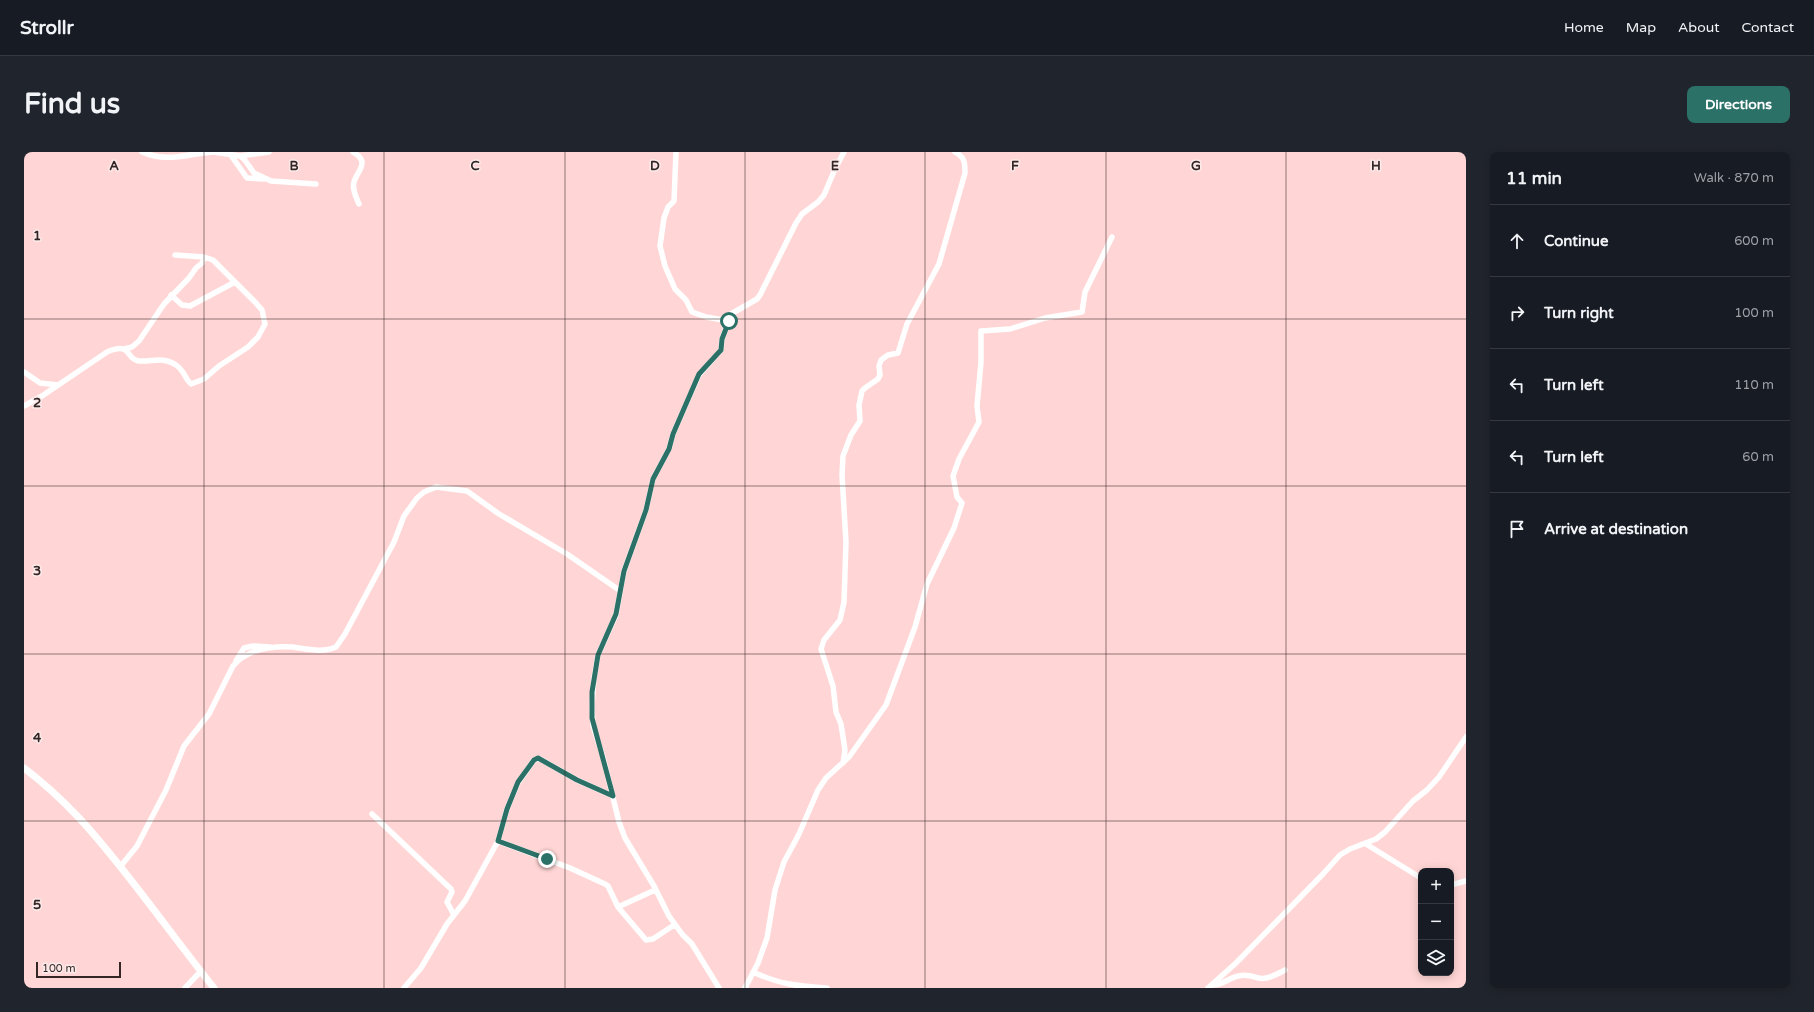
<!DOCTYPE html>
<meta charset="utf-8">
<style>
:root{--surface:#171b24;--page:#20242c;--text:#f1f3f6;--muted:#9ea1a6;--line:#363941;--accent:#2b7168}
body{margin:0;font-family:"Varela Round",sans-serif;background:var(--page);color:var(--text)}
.controls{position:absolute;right:12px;bottom:12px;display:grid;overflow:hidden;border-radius:8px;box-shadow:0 2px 10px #0003}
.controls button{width:36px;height:36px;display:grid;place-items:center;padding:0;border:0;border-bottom:1px solid var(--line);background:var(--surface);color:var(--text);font:20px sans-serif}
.scale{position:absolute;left:12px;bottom:10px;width:85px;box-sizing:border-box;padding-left:4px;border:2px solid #352626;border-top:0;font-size:11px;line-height:14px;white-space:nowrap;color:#352626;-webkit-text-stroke:3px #fbeaea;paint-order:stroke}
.stop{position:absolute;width:12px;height:12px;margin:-9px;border:3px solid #2b7168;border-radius:50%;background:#fff}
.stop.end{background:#2b7168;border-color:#fff;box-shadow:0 1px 4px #0008}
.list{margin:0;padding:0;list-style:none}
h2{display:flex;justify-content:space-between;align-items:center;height:52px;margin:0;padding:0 16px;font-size:17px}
h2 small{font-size:13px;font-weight:400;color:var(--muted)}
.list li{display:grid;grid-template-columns:26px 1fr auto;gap:12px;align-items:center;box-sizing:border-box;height:72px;padding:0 16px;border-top:1px solid var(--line)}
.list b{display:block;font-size:15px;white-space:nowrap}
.list em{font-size:13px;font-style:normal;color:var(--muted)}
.icon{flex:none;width:22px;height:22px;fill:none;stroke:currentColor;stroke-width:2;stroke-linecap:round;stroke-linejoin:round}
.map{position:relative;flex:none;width:1442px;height:836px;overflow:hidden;border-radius:8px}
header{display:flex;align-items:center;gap:24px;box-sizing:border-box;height:56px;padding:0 20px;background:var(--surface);border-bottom:1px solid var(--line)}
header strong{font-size:19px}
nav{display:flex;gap:22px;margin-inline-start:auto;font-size:14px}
.intro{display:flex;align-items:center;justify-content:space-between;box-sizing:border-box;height:96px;padding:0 24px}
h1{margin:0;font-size:28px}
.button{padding:10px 18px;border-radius:8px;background:var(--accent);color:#fff;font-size:14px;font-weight:700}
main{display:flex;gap:24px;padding:0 24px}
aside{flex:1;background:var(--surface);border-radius:8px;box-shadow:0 2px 10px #0003}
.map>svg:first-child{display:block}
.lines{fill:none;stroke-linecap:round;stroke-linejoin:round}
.minor{stroke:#fff;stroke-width:5.5}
.tertiary{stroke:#fff;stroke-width:7}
.route{stroke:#2b7168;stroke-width:5}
.grid{fill:none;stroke:#352626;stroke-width:1;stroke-opacity:0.55}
.grid-label{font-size:13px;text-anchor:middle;font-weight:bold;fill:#352626;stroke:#fbeaea;stroke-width:3;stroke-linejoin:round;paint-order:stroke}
</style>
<header>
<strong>Strollr</strong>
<nav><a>Home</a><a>Map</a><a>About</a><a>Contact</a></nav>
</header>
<div class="intro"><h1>Find us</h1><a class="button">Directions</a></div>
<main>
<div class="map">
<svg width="1442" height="836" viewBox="0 0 1442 836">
<rect width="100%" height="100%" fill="#ffd6d5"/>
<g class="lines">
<path class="minor" d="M118 0C144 11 162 2 189 0
M190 0 216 4 220 7 230 21 247 29 292 32
M329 0C347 10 333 19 330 30 328 37 332 45 335 52
M652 0 650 49 644 55 640 66 636 94 641 114 651 137 662 148 668 160 682 165 705 169
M206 2 223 26 240 27
M216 4 245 0
M147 143 158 153 166 154 211 130
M100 197 108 195 115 189 140 152 165 126 172 116 178 111 180 105
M0 220 16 231 34 233
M0 254 18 244 83 200C109 189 101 208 115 209 129 210 139 204 152 213 160 218 161 227 167 232L180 227 195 214 224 195 234 185 241 172 238 158 232 151 189 108 180 105 151 103
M212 509 220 496 229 494 246 495
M819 611 821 598 817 572 812 560 809 534 797 497 800 488 816 468 820 450 822 390 818 323 819 304 827 283 836 269 835 253 838 239 841 236 854 227 856 223 855 214 857 208 864 203 874 201 883 172 915 112 941 21C941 11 941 5 931 0
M348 662 427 737 428 740 423 750 430 763
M474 689 546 716 581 732 584 734 594 755 622 788 629 787 650 773
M1342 692 1397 726
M96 715 113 694 142 638 160 594 185 562 209 514C223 497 249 494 269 495 283 497 299 501 312 495L321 482 370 390 380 364 393 346 400 340 412 335 443 339 475 362 543 402 595 438
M1427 733 1442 729
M594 755 631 738
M729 820C757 833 774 834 803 836
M1187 833C1198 834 1204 826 1214 824 1235 819 1229 836 1261 818
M161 836 177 819
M380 836 397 816 423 772 441 749 474 689 483 657 494 631 510 608 516 607 553 628 589 644
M695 836 668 792 658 782 645 764 630 734 601 686 595 670 579 605 569 574 568 554 570 526 574 503 592 463 600 419 622 358 629 327 645 297 649 282 675 223 697 198 698 187 707 162 733 147 736 143 772 71 778 62 794 50 800 43 811 17 820 0
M721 836 734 811 743 786 751 738 760 710 775 682 794 638 802 626 825 605 862 553 891 475 903 432 930 376 938 351 933 345 929 324 935 307 955 270 953 254 957 210V179L986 177 1021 166 1058 160 1061 140 1088 85
M1184 836 1212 811 1299 722 1316 703 1326 697 1352 687 1361 680 1389 649 1403 638 1415 625 1442 585"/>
<path class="tertiary" d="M0 616C41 647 68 679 99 718 130 757 159 797 190 836"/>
</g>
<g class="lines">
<path class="route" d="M523 707 474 689 483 657 494 630 510 608 514 606 553 628 589 644 568 566V540L574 503 592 462 600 419 622 358 629 327 645 297 649 282 675 222 697 198 698 187 705 169"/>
</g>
<path class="grid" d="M180 0V836M360 0V836M541 0V836M721 0V836M901 0V836M1082 0V836M1262 0V836M0 167H1442M0 334H1442M0 502H1442M0 669H1442"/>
<g class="grid-label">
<text x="90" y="18">A</text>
<text x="270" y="18">B</text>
<text x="451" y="18">C</text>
<text x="631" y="18">D</text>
<text x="811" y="18">E</text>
<text x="991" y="18">F</text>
<text x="1172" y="18">G</text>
<text x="1352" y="18">H</text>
<text x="13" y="88">1</text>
<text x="13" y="255">2</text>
<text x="13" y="423">3</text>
<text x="13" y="590">4</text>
<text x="13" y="757">5</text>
</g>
</svg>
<div class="controls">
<button>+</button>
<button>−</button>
<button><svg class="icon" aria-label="layers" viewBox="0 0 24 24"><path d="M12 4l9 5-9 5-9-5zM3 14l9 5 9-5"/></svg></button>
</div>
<div class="scale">100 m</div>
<div class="stop" style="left:705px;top:169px"></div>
<div class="stop end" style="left:523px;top:707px"></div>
</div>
<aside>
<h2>11 min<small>Walk · 870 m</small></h2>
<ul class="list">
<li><svg class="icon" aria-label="ahead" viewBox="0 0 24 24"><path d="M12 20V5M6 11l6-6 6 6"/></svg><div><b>Continue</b></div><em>600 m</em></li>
<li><svg class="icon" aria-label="right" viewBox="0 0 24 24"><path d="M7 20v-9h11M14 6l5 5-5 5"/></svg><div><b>Turn right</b></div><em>100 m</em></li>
<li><svg class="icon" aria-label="left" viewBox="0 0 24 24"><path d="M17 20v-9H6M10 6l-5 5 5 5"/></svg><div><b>Turn left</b></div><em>110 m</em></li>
<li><svg class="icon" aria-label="left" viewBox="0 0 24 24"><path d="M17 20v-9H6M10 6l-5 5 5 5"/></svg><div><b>Turn left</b></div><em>60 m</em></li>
<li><svg class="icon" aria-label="arrive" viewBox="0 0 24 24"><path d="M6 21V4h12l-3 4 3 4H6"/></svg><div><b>Arrive at destination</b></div></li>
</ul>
</aside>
</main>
